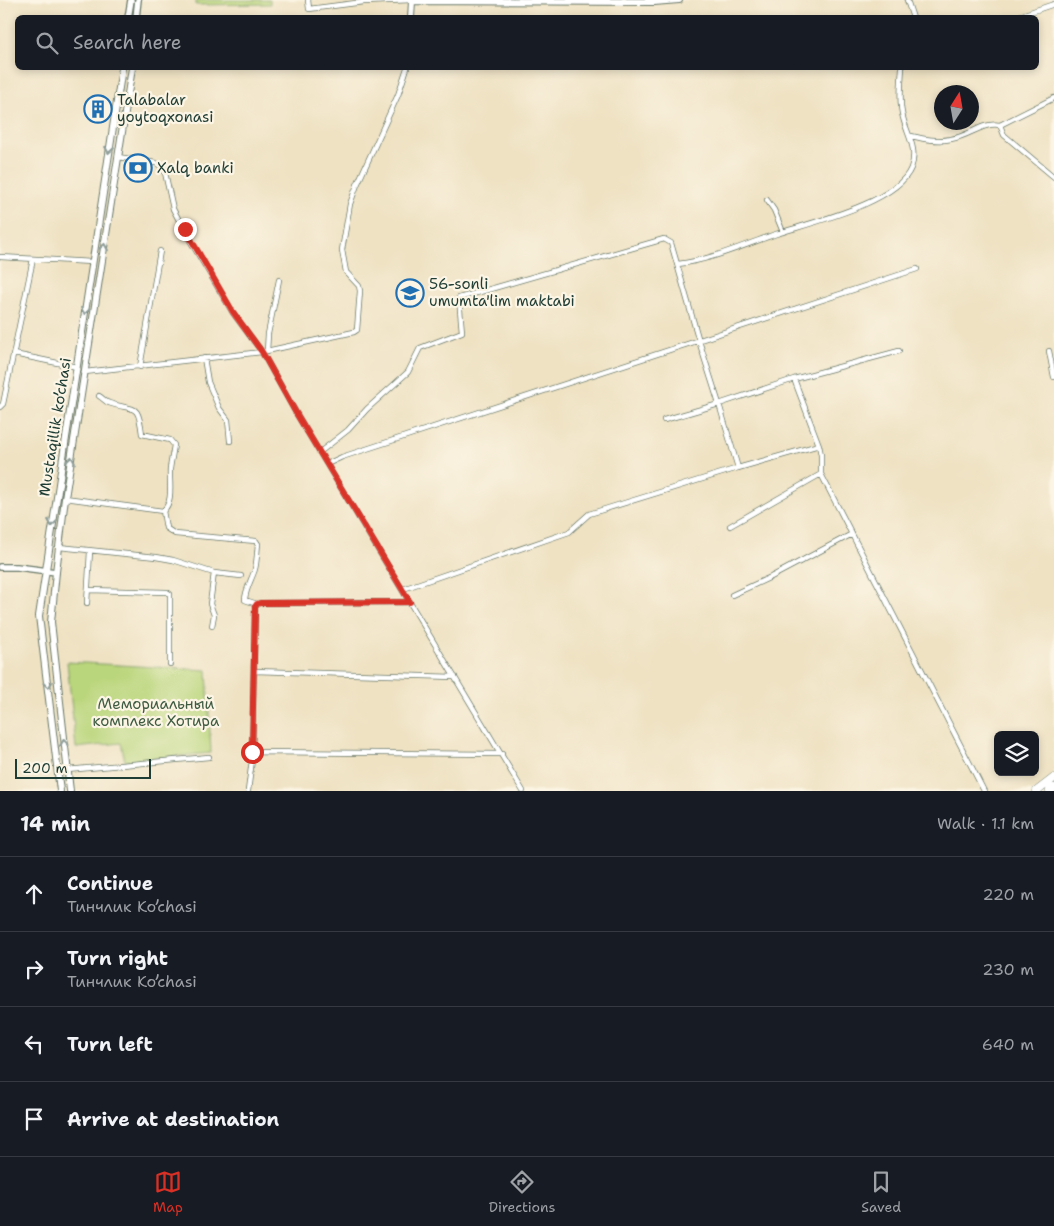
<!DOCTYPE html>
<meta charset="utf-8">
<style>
:root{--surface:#171b24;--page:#20242c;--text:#f1f3f6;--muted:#9ea1a6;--line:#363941;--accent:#d93025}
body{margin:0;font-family:"Shantell Sans",sans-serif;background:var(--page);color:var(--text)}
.controls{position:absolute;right:15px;bottom:15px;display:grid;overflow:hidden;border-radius:8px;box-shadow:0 2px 8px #0003}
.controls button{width:45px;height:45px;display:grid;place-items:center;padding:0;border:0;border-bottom:1px solid var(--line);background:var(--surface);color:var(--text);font:25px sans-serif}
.compass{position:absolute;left:934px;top:85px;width:45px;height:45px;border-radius:50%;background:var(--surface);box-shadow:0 2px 8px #0003;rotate:11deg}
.scale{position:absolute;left:15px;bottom:12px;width:136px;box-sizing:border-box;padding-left:5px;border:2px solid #1f3d34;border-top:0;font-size:14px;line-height:18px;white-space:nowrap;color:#1f3d34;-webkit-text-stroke:4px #fcf5e5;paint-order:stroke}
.stop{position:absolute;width:15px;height:15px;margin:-11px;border:4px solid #d93025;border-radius:50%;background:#fff}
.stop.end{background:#d93025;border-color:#fff;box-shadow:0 1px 5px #0008}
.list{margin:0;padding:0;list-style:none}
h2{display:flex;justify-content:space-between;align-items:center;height:65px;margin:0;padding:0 20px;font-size:21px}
h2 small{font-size:16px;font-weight:400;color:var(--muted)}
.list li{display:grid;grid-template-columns:32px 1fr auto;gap:15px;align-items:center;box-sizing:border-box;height:75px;padding:0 20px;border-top:1px solid var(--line)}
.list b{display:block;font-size:19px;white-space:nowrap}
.list p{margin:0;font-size:16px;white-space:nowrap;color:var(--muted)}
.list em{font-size:16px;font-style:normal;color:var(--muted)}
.icon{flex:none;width:28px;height:28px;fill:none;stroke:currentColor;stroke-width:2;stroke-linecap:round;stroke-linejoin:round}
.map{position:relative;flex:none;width:1054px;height:791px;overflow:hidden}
.search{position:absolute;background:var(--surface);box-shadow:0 2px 8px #0003;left:15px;right:15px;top:15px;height:55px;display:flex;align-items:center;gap:12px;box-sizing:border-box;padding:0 18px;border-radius:8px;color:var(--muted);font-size:19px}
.sheet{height:365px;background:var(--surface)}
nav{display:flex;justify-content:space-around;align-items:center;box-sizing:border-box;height:70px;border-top:1px solid var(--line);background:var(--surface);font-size:14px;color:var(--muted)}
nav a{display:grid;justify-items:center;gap:2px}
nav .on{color:var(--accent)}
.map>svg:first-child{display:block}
.green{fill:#bad67c;stroke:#6c8a58}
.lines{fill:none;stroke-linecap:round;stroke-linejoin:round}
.minor-casing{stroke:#687766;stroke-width:6}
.tertiary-casing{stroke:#687766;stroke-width:8}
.secondary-casing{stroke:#687766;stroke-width:8}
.trunk-casing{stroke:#687766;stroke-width:9}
.minor{stroke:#fff;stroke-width:4.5}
.tertiary{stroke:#fff;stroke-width:5.5}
.secondary{stroke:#fff;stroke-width:6}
.trunk{stroke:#fff;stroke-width:8}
.oneway{stroke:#8f9e9a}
.route{stroke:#d93025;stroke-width:6}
.labels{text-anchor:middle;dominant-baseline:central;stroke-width:4.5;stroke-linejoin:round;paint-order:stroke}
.poi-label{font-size:15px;fill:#1f3d34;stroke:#fcf5e5;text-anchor:start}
.street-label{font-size:15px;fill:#1f3d34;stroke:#fcf5e5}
.park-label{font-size:15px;fill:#3e5c42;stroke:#fcf5e5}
</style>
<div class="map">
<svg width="1054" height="791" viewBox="0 0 1054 791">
<rect width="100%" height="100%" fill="#fcf5e5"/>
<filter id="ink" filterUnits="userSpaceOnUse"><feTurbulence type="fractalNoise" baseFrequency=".02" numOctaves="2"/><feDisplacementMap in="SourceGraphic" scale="10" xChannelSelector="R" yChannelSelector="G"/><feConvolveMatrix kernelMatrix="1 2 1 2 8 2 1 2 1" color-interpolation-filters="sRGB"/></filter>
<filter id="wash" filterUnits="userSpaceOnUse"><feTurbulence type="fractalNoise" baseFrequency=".0096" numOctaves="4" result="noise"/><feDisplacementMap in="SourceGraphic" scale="20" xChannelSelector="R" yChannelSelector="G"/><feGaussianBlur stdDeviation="1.12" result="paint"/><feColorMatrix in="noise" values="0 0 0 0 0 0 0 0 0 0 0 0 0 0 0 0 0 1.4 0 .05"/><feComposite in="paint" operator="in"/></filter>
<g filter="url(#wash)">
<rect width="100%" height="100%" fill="#efe2c3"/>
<path class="green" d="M196 0H270V4L196 5Z
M67 662 207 670 211 753 125 761 121 743 76 748Z"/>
</g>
<g filter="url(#ink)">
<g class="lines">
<g class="minor-casing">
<path id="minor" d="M308 0 309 9 364 2 412 0
M907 0 913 18
M1013 18 1054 4
M1000 125 1054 98
M911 136C924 139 938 142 951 139 970 136 982 122 1000 125L1004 135 1054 177
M118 157 156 163 164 168 173 209 188 237 233 313 262 352 296 413 523 791
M767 200 774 210 783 232
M0 257 92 262
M678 264C711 260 744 245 776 234 810 223 897 203 911 168 919 148 905 132 902 113 899 99 901 82 902 68
M267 351 268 334 279 280
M1049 351 1054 377
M14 354 77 367
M204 358 208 382 219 408 228 420 230 441
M140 367 160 251
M85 372 262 352 354 332 357 330 360 291 359 286 346 272 342 250 350 204 357 185 398 95 407 68
M0 407 3 404 33 259
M320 452 348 430 367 409 408 372 420 348 462 332 459 298 664 239 671 243 699 341 719 404 664 420
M327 464 342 457 917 269
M738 468 819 445
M821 474 984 791
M65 498 163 511C174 502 169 481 170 469 171 461 173 452 174 445L170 440 142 434C138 401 135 412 109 403 105 402 103 398 99 396
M163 511 166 528 175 534 256 541 258 544C257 552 257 561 255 569 252 579 245 590 245 600L257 604
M730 526 821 474V455L819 445 794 379
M59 547 156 557 173 560 214 573 241 576
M403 589 569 532 589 514 738 468 719 404 794 379 899 351
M88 590 167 592 170 594V664
M732 595 771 577 852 534
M87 603 90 551
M212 626 214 615 210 604 214 573
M254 671 455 677
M252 752 502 754
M67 770 209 757
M248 791 252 760 255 607 257 604 260 603 410 602"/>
</g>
<g class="tertiary-casing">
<path id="tertiary" d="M128 18 131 0
M136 18 138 0
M0 567H17L56 572"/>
</g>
<g class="secondary-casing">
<path id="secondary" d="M411 18 412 1 654 2 679 0
M60 791 39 616 122 68
M70 791 51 622 56 572 65 498 132 68"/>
</g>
<g class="trunk-casing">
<path id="trunk" d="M1037 791 1054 778
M1050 791 1054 788"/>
</g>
<use href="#minor" class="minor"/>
<use href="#tertiary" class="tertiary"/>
<use href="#secondary" class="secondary"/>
<use href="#trunk" class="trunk"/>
</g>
<defs><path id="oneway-chevron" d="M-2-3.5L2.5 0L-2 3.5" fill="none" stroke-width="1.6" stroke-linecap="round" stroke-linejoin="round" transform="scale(1.25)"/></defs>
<g class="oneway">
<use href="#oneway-chevron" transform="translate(109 150) rotate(99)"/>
<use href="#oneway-chevron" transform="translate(104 247) rotate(-81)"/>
<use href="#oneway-chevron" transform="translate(85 311) rotate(98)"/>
<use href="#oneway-chevron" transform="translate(71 460) rotate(-81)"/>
<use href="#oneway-chevron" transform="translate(52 523) rotate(99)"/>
<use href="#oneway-chevron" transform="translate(48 685) rotate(83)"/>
<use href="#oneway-chevron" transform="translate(64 743) rotate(-96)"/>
</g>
</g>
<g class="lines" filter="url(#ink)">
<path class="route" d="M185 229 233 312 262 352 296 413 410 602 260 603 257 604 255 607 252 752"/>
</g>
<defs>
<g id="building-ring" transform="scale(1.4375)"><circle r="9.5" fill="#fcf5e5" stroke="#1f6fb2" stroke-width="1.5"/><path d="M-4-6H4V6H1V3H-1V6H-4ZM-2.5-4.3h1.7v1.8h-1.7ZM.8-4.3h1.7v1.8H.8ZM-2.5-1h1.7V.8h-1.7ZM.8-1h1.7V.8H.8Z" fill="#1f6fb2"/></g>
<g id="bank-ring" transform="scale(1.4375)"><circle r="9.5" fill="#fcf5e5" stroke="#1f6fb2" stroke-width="1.5"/><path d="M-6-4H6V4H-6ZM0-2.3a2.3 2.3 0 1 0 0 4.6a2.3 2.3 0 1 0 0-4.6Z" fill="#1f6fb2"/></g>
<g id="school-ring" transform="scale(1.4375)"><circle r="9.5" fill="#fcf5e5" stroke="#1f6fb2" stroke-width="1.5"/><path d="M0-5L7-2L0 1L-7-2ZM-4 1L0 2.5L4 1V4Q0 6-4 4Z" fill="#1f6fb2"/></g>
</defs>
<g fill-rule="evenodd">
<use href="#building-ring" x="98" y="109"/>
<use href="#bank-ring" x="138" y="168"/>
<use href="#school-ring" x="410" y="293"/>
</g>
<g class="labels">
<g class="poi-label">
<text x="117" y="100">Talabalar<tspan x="117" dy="17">yoytoqxonasi</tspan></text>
<text x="157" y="168">Xalq banki</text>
<text x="429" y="284">56-sonli<tspan x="429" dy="17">umumta'lim maktabi</tspan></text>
</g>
<g class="street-label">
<text transform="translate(55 427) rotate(-81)">Mustaqillik ko’chasi</text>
</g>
<g class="park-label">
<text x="156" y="704">Мемориальный<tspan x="156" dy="17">комплекс Хотира</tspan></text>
</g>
</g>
</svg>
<div class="controls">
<button><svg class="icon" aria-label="layers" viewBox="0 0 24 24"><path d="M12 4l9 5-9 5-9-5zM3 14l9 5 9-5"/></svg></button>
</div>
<svg class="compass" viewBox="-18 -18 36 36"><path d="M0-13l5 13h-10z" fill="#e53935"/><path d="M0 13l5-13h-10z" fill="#9ea1a6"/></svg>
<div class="scale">200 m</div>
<div class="stop" style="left:252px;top:752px"></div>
<div class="stop end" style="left:185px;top:229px"></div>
<div class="search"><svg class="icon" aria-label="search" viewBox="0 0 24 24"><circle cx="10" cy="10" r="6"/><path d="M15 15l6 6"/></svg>Search here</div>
</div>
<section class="sheet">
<h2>14 min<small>Walk · 1.1 km</small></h2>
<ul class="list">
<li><svg class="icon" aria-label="ahead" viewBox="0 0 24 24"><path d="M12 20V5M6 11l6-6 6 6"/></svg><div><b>Continue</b><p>Тинчлик Ko’chasi</p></div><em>220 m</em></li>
<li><svg class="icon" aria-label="right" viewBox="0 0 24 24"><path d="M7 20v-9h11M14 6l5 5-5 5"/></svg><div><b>Turn right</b><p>Тинчлик Ko’chasi</p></div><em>230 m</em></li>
<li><svg class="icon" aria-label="left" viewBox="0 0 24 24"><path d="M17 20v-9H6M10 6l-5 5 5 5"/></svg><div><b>Turn left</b></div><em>640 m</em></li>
<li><svg class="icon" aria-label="arrive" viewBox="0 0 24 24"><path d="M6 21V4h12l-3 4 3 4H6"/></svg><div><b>Arrive at destination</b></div></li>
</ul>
</section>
<nav>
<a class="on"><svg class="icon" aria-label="map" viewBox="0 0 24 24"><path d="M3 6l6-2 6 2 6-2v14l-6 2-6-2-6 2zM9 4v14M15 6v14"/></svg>Map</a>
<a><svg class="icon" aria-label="directions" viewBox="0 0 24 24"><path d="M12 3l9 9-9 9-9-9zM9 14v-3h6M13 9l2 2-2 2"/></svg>Directions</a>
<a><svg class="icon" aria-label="saved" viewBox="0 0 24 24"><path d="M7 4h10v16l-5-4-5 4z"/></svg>Saved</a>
</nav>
